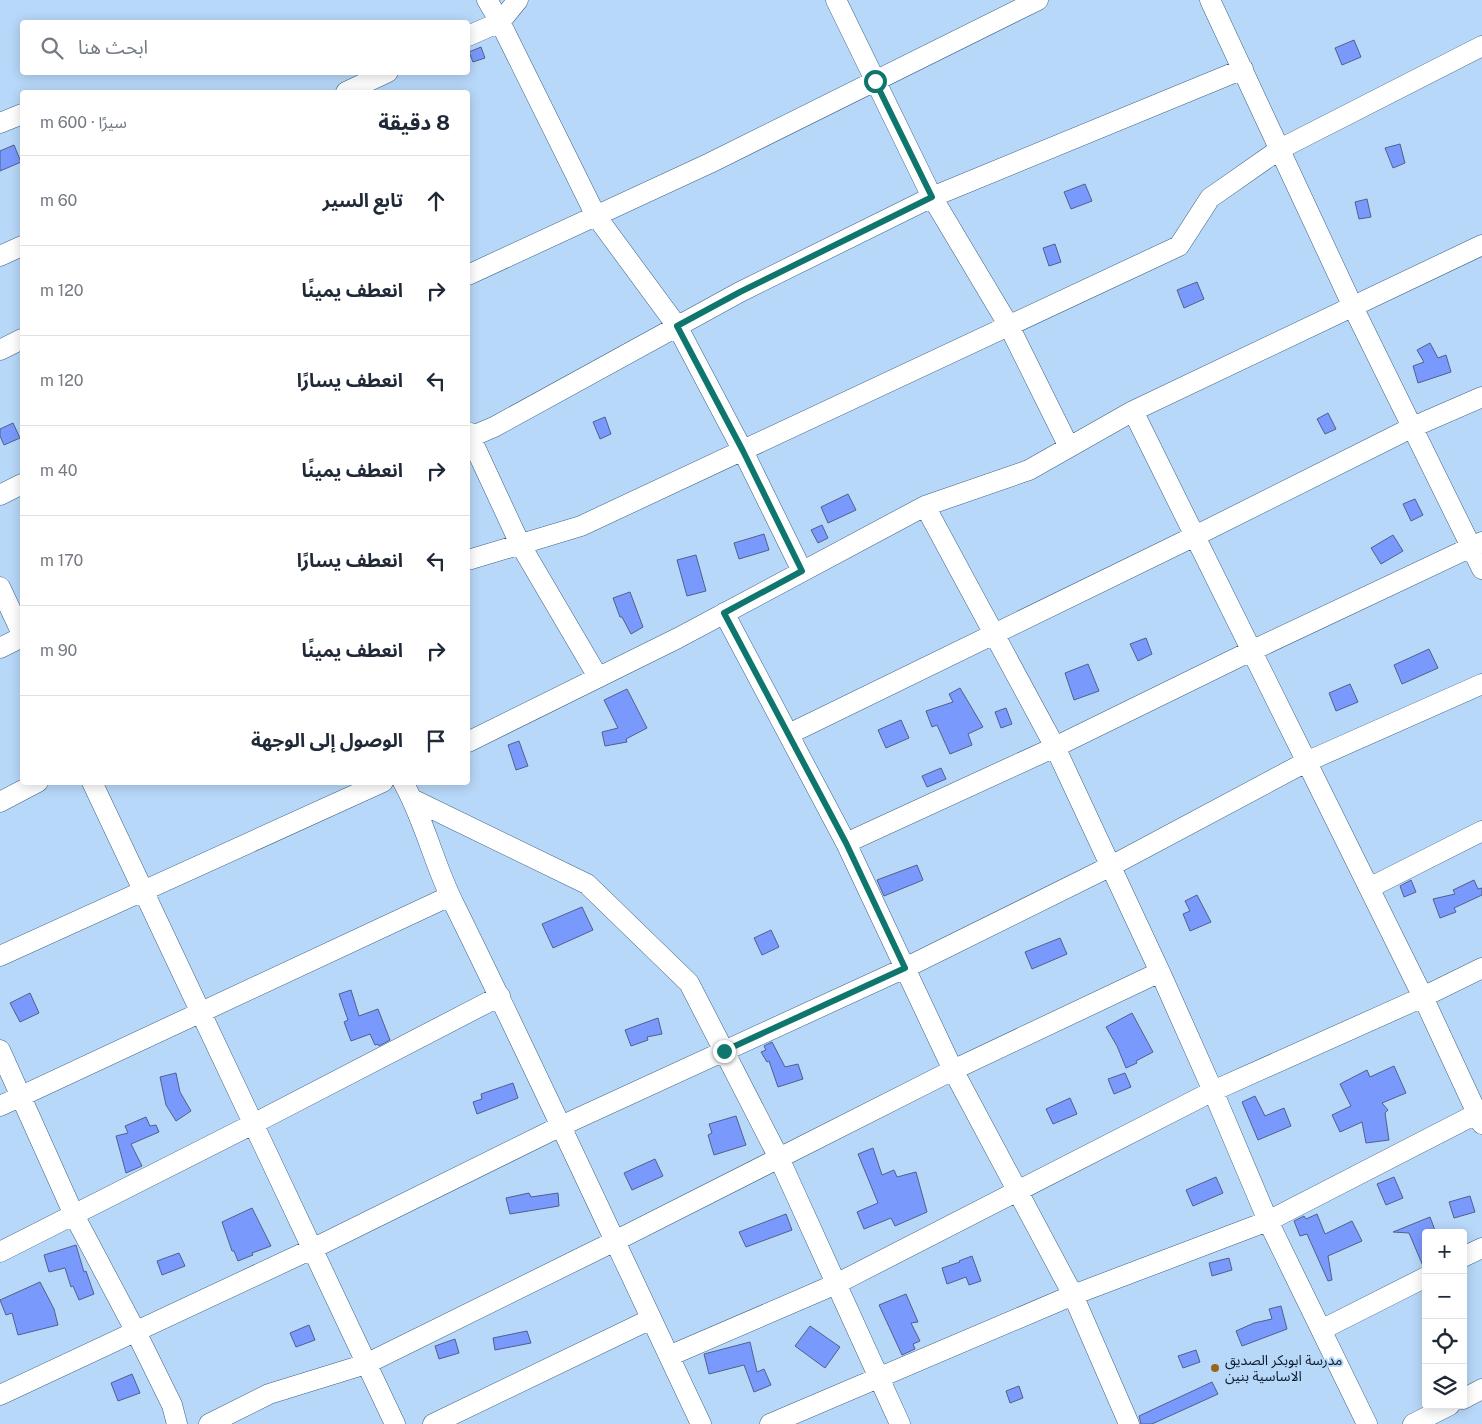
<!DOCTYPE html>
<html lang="ar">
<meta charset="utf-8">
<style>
:root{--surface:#fff;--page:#f6f6f7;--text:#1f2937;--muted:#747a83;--line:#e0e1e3}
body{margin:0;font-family:"Public Sans","Noto Sans Arabic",sans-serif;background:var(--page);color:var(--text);direction:rtl}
.controls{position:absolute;right:15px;bottom:15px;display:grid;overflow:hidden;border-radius:5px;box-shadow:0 2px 12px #0003}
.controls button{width:45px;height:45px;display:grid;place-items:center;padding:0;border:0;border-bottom:1px solid var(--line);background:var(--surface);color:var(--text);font:25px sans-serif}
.stop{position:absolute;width:15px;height:15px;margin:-11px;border:4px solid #0f766e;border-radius:50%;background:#fff}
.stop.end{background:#0f766e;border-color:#fff;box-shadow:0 1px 5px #0008}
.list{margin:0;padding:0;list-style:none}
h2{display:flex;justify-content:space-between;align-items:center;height:65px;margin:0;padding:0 20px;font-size:21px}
h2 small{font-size:16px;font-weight:400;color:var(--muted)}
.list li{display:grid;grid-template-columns:32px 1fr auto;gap:15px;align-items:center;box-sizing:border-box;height:90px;padding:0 20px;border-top:1px solid var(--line)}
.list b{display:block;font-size:19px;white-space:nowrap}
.list em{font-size:16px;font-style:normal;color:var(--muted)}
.icon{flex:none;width:28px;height:28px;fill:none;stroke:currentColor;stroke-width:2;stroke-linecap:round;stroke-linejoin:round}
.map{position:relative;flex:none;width:1482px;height:1424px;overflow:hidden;direction:ltr}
.search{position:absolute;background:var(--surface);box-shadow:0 2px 12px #0003;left:20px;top:20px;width:450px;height:55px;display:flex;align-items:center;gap:12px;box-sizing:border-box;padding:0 18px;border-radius:5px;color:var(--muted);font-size:19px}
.panel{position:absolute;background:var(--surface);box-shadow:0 2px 12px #0003;left:20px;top:90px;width:450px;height:695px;border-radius:5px;direction:rtl}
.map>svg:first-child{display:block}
.building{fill:#7a99fc;stroke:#51608b}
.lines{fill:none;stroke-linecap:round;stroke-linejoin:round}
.minor-casing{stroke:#3c6083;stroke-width:21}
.minor{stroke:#fff;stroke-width:20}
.route{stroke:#0f766e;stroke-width:6}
.poi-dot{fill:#99641b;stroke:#b8d8f9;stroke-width:2}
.labels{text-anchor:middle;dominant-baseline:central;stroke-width:4;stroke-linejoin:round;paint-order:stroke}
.poi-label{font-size:14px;fill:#0e1c2b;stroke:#b8d8f9;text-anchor:start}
</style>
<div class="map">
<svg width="1482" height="1424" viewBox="0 0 1482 1424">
<rect width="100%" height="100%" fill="#b8d8f9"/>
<path class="building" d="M1354 40 1361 57 1342 65 1335 48Z
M481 47 485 58 473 62 469 52Z
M1400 144 1405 163 1393 168 1385 148Z
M14 145 21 162 0 171V151Z
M1085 184 1092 201 1071 209 1064 192Z
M1367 199 1371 217 1359 219 1355 202Z
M1055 244 1061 262 1049 266 1043 248Z
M1197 282 1204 299 1184 308 1177 290Z
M1430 343 1438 358 1446 355 1451 372 1418 383 1413 366 1424 362 1417 350Z
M1328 413 1336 429 1325 434 1317 419Z
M605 417 611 434 600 439 593 422Z
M13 423 20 438 4 445 0 436V429Z
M848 494 856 510 828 523 821 507Z
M1415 499 1423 515 1411 521 1403 504Z
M822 525 828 538 818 543 811 530Z
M764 534 769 550 739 559 734 543Z
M1393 535 1403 551 1381 564 1371 548Z
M696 555 706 591 687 596 677 560Z
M630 592 643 627 631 634 622 617H620L613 598Z
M1146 638 1152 654 1138 661 1130 644Z
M1429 649 1438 668 1402 684 1394 665Z
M1088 664 1099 691 1074 700 1065 673Z
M1350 684 1358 702 1336 711 1329 693Z
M960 688 983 727 968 734 972 745 950 754 937 725 932 727 926 711 953 702 949 694Z
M627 689 647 728 626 739 627 742 605 746 602 732 618 728 604 700Z
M1006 708 1012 724 1001 728 995 712Z
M901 720 909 738 886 748 878 730Z
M519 741 528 766 516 770 508 745Z
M941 768 946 779 927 787 922 776Z
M917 865 923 880 884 896 877 880Z
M1411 880 1416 892 1404 897 1400 886Z
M1474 880 1478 889 1482 888V895L1454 908 1456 912 1440 918 1433 899 1455 894 1453 890Z
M1197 895 1211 922 1190 931 1183 914 1190 911 1185 901Z
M582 907 593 930 553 948 542 924Z
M771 930 779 947 762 955 754 938Z
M1060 938 1067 954 1032 969 1025 952Z
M351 990 359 1016 378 1009 390 1040 379 1046 378 1044 375 1045 370 1034 351 1041 344 1022 348 1020 339 994Z
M30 993 39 1013 20 1022 10 1003Z
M1132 1013 1153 1052 1136 1061 1137 1063 1126 1068 1117 1046 1106 1027Z
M658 1018 662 1034 647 1037 648 1040 631 1046 625 1030Z
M772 1042 785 1067 798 1064 803 1079 778 1087 769 1061 767 1062 761 1052 766 1050 764 1046Z
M1394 1066 1406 1093 1382 1103 1388 1110 1385 1113 1389 1140 1366 1143 1362 1122 1340 1132 1332 1115 1351 1106 1340 1084 1367 1070 1370 1077Z
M176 1073 180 1092 191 1111 176 1121 166 1105 160 1077Z
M1125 1073 1131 1087 1114 1094 1108 1079Z
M513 1083 518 1098 477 1114 473 1102 482 1099 481 1094Z
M1255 1096 1265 1116 1284 1108 1291 1126 1258 1140 1242 1102Z
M1070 1098 1077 1114 1053 1124 1046 1109Z
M736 1116 746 1145 714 1155 708 1135 712 1133 709 1124Z
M146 1117 150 1126 156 1125 159 1132 131 1144 142 1166 126 1173 116 1136 128 1133 125 1126Z
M873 1148 882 1175 894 1170 897 1177 916 1172 927 1212 895 1226 891 1218 864 1229 857 1212 878 1203 858 1154Z
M655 1159 663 1176 632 1190 624 1173Z
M1216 1177 1223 1193 1193 1206 1186 1190Z
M1394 1177 1403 1198 1386 1205 1377 1184Z
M529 1193 531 1197 558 1193 559 1206 510 1214 506 1198Z
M1470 1196 1475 1212 1454 1218 1449 1202Z
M252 1208 271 1246 252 1253 253 1255 238 1261 234 1251H232L222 1222Z
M786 1214 792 1230 746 1247 739 1232Z
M1317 1214 1325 1234 1352 1221 1362 1241 1328 1256 1332 1280 1328 1281 1307 1234 1300 1236 1294 1221 1304 1216 1306 1219Z
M1430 1217 1436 1233H1426V1265L1423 1266 1409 1233 1393 1232Z
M76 1245 84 1272 86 1271 94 1294 79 1300 73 1286 71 1287 65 1268 49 1272 44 1255Z
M179 1253 185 1266 162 1275 157 1261Z
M972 1256 981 1281 969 1285 966 1277 947 1284 942 1268 960 1262 959 1261Z
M1229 1258 1232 1270 1212 1276 1209 1263Z
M40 1282 54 1309 58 1325 18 1335 12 1313 6 1315 0 1300Z
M906 1294 918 1322 911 1323 920 1341 913 1344 915 1349 902 1355 879 1305Z
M1281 1306 1287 1329 1242 1346 1236 1331 1254 1323 1272 1319 1269 1309Z
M309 1325 315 1340 296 1347 290 1333Z
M810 1326 840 1347 825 1368 795 1346Z
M527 1331 531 1343 495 1350 493 1338Z
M455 1339 459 1353 439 1359 435 1346Z
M750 1342 757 1372 764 1369 771 1385 754 1392 744 1365 709 1374 704 1354Z
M1196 1350 1200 1362 1183 1368 1178 1356Z
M132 1374 140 1393 118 1401 111 1383Z
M1212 1382 1218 1394 1152 1424H1141L1139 1416Z
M1019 1386 1023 1398 1010 1403 1006 1391Z"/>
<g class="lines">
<g class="minor-casing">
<path id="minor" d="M487 0 500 22 596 216 677 326 743 451 802 571
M836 0 932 197 1009 326 1069 447
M1210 0 1353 307 1482 569
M468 36 500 22 518 0
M346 92 388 72
M0 123 22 114
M1482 245 1133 411 1423 997 1482 1124
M0 256 22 246
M468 275 710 163 1038 0
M0 350 22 339
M468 432 520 544 598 677
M468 438 494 427 740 292 932 197 1243 69
M0 495 22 484
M468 560 581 526 1179 246 1210 198 1280 149 1482 46
M0 587 22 634
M724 613 846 843 953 1070 1073 1295 1129 1424
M0 648 22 637
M789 734 1195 536 1413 427 1482 397
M468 742 678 638 925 506 1029 470 1133 411
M92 782 395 1424
M403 782C425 821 434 865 454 904 539 1076 619 1251 701 1424
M412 799 587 884 689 983 779 1158 900 1424
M0 802 38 782
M846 843 1055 747 1251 651 1482 542
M1369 888 1482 831
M0 956 383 782
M0 1050 74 1215 136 1332 172 1405 177 1424
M0 1106 450 896
M0 1252 253 1124 500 996
M1463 1257 1482 1248
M1321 1330 1426 1277
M669 1356 836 1284 1213 1091 1423 997 1482 968
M0 1395 312 1249 561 1126 905 968 1111 866 1306 762 1482 684
M1463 1399 1482 1389
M209 1424 269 1394 366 1364 615 1241 953 1070 1160 972
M433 1424 651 1319
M770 1424 1073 1295 1268 1221 1213 1091 1160 972 1055 747 925 506
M1367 1424 1268 1221 1482 1111
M1413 1424 1450 1405"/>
</g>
<use href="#minor" class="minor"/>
</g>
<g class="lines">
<path class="route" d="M724 1051 905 968 846 843 724 613 802 571 743 451 677 326 740 292 932 197 875 81"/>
</g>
<circle class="poi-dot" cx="1215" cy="1368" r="5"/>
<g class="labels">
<g class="poi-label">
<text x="1225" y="1360">مدرسة ابوبكر الصديق<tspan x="1225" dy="16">الاساسية بنين</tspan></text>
</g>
</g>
</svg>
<div class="controls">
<button>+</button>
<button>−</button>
<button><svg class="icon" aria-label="locate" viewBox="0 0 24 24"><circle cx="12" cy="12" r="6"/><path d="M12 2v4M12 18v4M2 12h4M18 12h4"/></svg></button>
<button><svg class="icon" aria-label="layers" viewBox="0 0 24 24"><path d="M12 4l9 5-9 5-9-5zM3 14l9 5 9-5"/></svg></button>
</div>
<div class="stop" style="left:875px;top:81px"></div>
<div class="stop end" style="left:724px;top:1051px"></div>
<div class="search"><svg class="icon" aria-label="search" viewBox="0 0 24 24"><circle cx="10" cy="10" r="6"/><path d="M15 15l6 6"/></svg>ابحث هنا</div>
<section class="panel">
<h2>8 دقيقة<small>سيرًا · 600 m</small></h2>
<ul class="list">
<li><svg class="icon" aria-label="ahead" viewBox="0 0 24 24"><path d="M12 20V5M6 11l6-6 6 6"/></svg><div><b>تابع السير</b></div><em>60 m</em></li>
<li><svg class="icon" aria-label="right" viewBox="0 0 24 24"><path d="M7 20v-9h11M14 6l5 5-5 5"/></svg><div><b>انعطف يمينًا</b></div><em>120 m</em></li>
<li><svg class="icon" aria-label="left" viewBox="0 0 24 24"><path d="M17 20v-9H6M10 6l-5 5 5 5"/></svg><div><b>انعطف يسارًا</b></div><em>120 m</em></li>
<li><svg class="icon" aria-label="right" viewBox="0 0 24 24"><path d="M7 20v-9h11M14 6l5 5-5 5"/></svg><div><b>انعطف يمينًا</b></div><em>40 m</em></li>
<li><svg class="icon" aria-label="left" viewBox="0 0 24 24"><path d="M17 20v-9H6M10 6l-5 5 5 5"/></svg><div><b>انعطف يسارًا</b></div><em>170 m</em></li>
<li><svg class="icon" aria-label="right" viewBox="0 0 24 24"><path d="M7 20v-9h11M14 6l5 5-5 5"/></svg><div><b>انعطف يمينًا</b></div><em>90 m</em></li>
<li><svg class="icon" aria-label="arrive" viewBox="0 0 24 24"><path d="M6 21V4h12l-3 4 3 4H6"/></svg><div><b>الوصول إلى الوجهة</b></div></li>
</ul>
</section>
</div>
